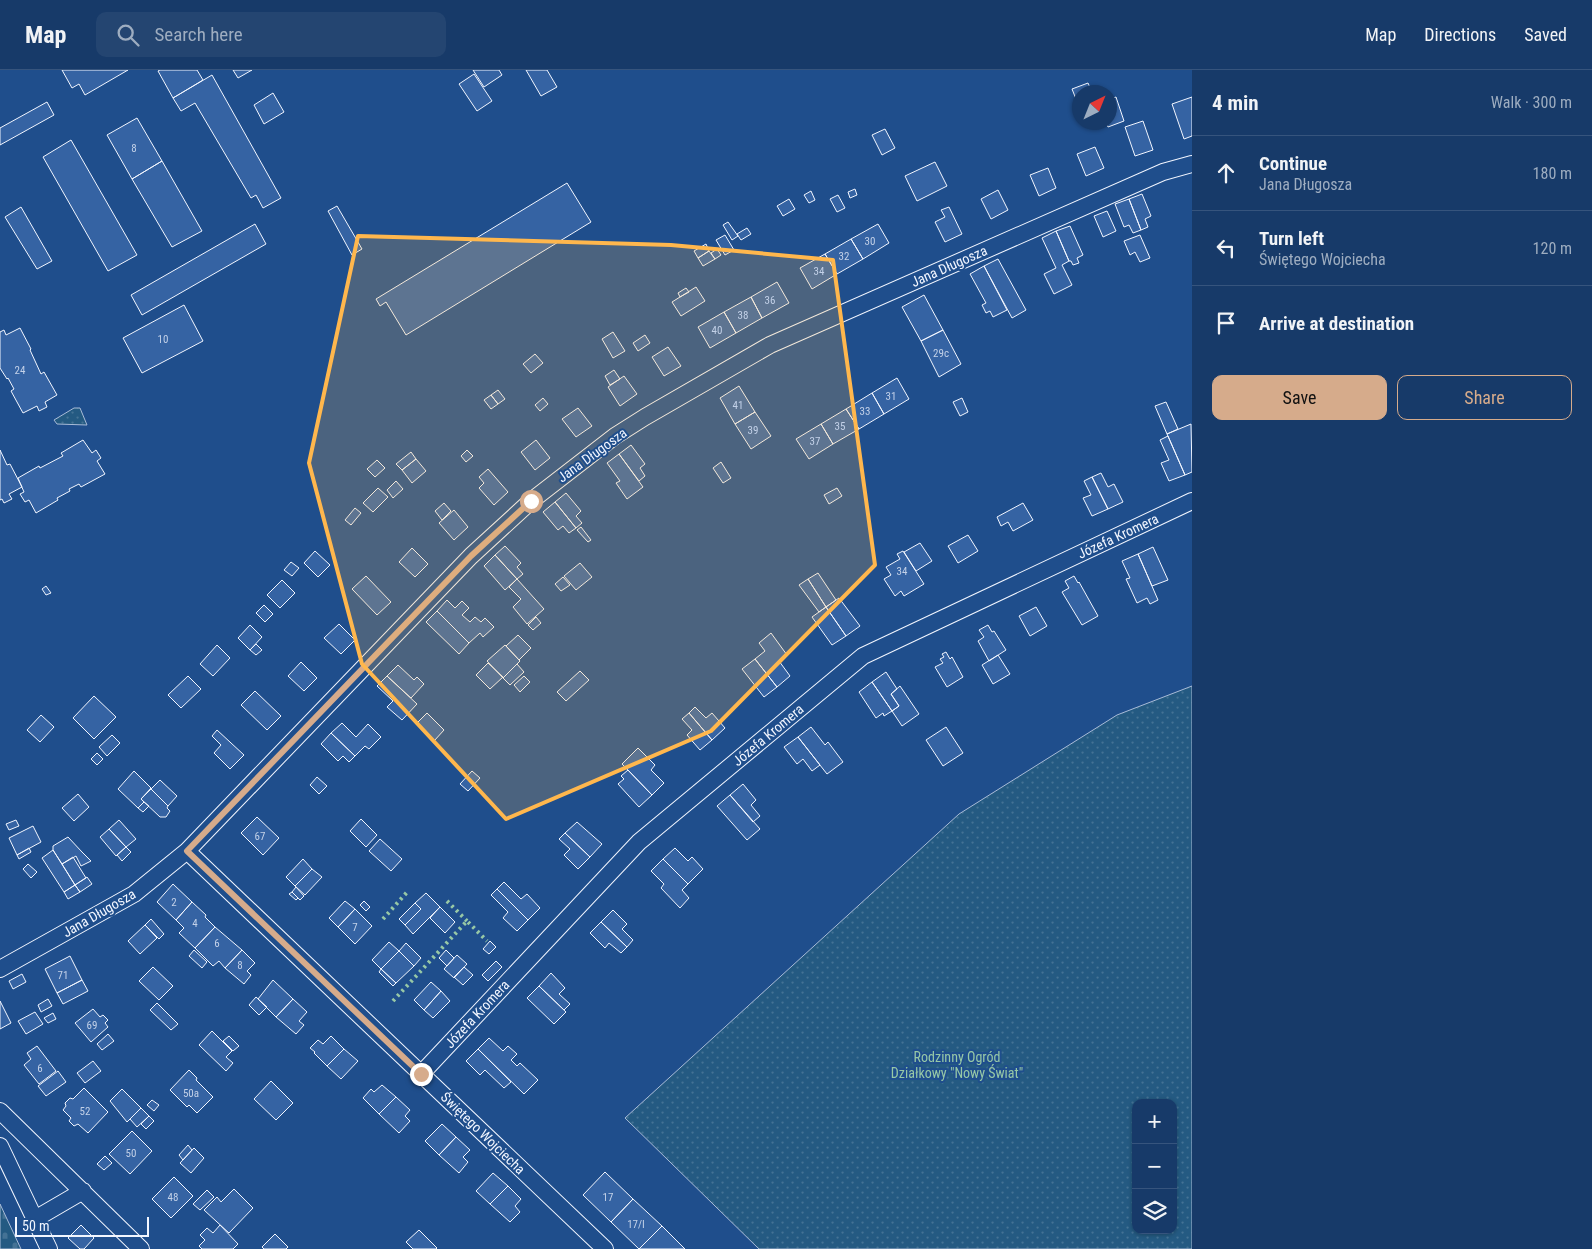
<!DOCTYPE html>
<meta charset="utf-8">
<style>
:root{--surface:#173a69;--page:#244571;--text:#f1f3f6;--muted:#9eadc0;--line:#36547d;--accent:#d6ab8b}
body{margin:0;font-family:"Roboto Condensed",sans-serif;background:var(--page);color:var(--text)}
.controls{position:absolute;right:15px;bottom:15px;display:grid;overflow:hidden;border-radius:10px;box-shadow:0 1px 4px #0004}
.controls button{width:45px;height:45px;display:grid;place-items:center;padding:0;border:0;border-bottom:1px solid var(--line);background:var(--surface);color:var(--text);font:25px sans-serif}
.compass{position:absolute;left:1072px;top:15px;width:45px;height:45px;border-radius:50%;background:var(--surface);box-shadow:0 1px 4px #0004;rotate:43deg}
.scale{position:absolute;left:15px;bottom:12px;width:134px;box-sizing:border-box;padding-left:5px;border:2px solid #f2f6ff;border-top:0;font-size:14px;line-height:18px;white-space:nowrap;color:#f2f6ff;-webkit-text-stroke:4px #1f4e8c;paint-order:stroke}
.stop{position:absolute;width:15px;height:15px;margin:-11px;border:4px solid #d6ab8b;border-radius:50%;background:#fff}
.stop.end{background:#d6ab8b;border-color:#fff;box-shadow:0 1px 5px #0008}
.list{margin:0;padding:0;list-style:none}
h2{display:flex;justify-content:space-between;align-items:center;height:65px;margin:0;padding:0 20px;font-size:21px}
h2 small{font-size:16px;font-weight:400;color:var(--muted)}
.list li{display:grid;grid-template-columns:32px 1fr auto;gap:15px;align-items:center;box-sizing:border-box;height:75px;padding:0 20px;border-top:1px solid var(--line)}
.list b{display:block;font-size:19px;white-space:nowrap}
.list p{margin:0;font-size:16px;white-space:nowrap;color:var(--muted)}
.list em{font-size:16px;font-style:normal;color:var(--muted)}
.actions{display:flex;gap:10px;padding:15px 20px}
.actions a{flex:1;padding:11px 0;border:1px solid var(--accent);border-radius:10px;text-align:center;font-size:18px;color:var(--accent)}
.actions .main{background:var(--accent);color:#111}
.icon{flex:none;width:28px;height:28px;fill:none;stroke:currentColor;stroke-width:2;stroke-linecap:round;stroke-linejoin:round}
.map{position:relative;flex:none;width:1192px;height:1179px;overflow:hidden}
header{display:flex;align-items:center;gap:30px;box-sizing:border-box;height:70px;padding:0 25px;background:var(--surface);border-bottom:1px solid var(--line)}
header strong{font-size:24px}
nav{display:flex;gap:28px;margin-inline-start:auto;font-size:18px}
.search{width:350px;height:45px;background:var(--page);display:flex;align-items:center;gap:12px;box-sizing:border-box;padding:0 18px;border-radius:10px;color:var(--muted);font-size:19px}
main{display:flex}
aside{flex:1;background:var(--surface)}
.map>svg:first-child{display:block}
.grass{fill:url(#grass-dots);stroke:#a8bbd7;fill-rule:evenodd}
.cemetery{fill:url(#cemetery-stones);stroke:#a8bbd7}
.building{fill:#3563a3;stroke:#f2f6ff}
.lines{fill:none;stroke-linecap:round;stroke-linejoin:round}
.minor-casing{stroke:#f2f6ff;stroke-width:18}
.minor{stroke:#1f4e8c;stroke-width:16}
.hedge{stroke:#97c8a6;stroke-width:4;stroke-dasharray:2.5 4;stroke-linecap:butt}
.route{stroke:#d6ab8b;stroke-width:6}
.marked{fill:#ffb74d;fill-opacity:0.2;stroke:#ffb74d;stroke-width:4;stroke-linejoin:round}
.labels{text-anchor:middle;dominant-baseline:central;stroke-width:4;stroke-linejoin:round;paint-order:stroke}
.number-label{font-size:11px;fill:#c3d1e8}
.street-label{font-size:14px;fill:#f2f6ff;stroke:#1f4e8c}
.park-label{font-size:14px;fill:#97c8a6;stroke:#1f4e8c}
</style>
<header>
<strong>Map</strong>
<div class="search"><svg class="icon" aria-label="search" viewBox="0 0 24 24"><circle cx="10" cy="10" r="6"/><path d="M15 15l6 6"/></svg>Search here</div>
<nav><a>Map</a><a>Directions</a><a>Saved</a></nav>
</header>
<main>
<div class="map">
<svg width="1192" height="1179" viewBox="0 0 1192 1179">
<defs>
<pattern id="grass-dots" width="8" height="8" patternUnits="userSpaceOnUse" patternTransform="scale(1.25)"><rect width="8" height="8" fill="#245a82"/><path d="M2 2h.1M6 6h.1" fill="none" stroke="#447295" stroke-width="1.8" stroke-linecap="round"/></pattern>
<pattern id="cemetery-stones" width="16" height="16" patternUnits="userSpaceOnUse" patternTransform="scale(1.25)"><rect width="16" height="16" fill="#245a82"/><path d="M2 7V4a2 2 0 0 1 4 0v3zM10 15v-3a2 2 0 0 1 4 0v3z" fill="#447295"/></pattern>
</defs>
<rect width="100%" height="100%" fill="#1f4e8c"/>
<path class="grass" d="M74 338H80L87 355 57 354 54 350Z
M1192 616V1179H759L625 1048 959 744 1117 645ZM1136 1033H1173V1160H1136Z"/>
<path class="cemetery" d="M0 1134 21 1179H0Z"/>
<path class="building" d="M62 0H128L85 25 79 14 72 18Z
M160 0H197L203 10 173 28 158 1Z
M233 0H252L238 8Z
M473 0H499L502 5 484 17Z
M526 0H547L557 17 541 26Z
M474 4 492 31 477 41 459 14Z
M212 5 281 128 263 138 256 125 251 128 195 33 181 41 173 28Z
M1088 13 1092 22H1080V33L1078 34 1072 19Z
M273 23 284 42 264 54 254 35Z
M1116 27 1124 51 1108 57 1106 52H1110V29Z
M1192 27V66L1184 69 1172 34Z
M47 32 54 45 0 75V58Z
M1080 33V50L1074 36Z
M137 48 162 91 132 109 107 65Z
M1143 51 1153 80 1135 86 1125 57Z
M885 59 895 78 882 85 872 65Z
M71 70 137 185 108 201 43 87Z
M1095 77 1104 98 1086 106 1077 84Z
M162 91 202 161 172 177 132 109Z
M935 92 947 116 917 131 905 106Z
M1048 98 1056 118 1039 126 1030 105Z
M567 113 591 152 406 265 386 232 380 236 376 229Z
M855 119 857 125 850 128 848 122Z
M998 120 1008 140 991 149 981 129Z
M811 121 815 130 809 133 804 125Z
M1142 124 1151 146 1145 149 1148 157 1141 160 1129 129Z
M838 125 845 138 837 142 830 129Z
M789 129 795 139 783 146 777 136Z
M1129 129 1141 160 1133 163 1129 155 1124 157 1115 134Z
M337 136 362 179 352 185 328 141Z
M21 137 52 191 37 199 5 147Z
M949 137 962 164 945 172 935 152 945 147 941 140Z
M1107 141 1116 161 1103 167 1094 146Z
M728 152 738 166 732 170 723 155Z
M255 154 266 174 142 245 131 225Z
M878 154 889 173 863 189 851 169Z
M1070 156 1083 185 1077 188 1079 193 1073 195 1071 191H1069L1056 161Z
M747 158 751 164 741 170 737 164Z
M1056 161 1069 191 1062 195 1072 215 1054 224 1044 204 1056 198 1042 168Z
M725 165 734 180 725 185 716 170Z
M1140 165 1150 188 1140 192 1135 182 1130 185 1124 171Z
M851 169 863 189 837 204 825 184Z
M706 174 709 181 698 188 694 181Z
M717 179 721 185 715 189 711 183Z
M709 181 715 189 703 196 698 188Z
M825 184 837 204 812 219 800 198Z
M998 189 1026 240 1012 248 984 196Z
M984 196 1007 240 993 247 990 241 986 243 982 235 986 233 970 204Z
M777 212 789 233 762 248 751 227Z
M696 217 705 231 681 246 672 232Z
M686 218 689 222 680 227 678 223Z
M924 225 943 260 921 271 902 237Z
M751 227 762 248 736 263 724 242Z
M184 235 203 271 142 303 123 268Z
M724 242 736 263 710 278 698 257Z
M20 258 31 279 30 280 41 304 44 302 57 325 45 332 47 337 39 341 37 336 23 343 11 321 14 319 8 308 7 309 0 298V262L4 260 6 265Z
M943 260 961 294 939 307 921 271Z
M613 262 625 281 613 288 602 269Z
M645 265 650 273 638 281 633 273Z
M668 277 681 296 664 306 652 287Z
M535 284 543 293 531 303 523 294Z
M614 300 620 309 610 315 605 306Z
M624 306 637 324 620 336 608 317Z
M897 308 909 329 884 344 872 323Z
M739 316 755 342 735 354 720 328Z
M498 320 505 329 498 334 491 325Z
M872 323 884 344 859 359 846 339Z
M491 325 498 334 491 339 484 330Z
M543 328 548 334 540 341 535 335Z
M962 328 968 342 960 346 953 332Z
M1166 332 1178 359 1167 364 1155 336Z
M578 338 592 356 576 367 562 349Z
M846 339 859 359 833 374 821 354Z
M755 342 771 366 751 379 735 354Z
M821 354 833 374 809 389 796 369Z
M1191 354 1192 402 1185 405 1167 364Z
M1168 366 1185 405 1169 411 1161 393 1169 390 1160 370Z
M83 370 92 383 96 380 101 388 97 391 105 404 81 417 79 414 69 419 70 421 57 428 58 430 36 443 29 430 25 432 20 424 24 422 18 408 39 396 40 398 63 386 61 383Z
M536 370 550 388 535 400 521 382Z
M631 375 645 394 640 398 645 406 639 411 619 384Z
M0 380 7 395 10 394 22 417 9 424 12 429 4 433 2 429 0 430Z
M467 380 473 386 466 392 461 386Z
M411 382 416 389 402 400 396 394Z
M619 384 643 417 627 429 616 413 620 411 607 393Z
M416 389 426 401 412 413 402 400Z
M377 390 385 398 375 407 367 399Z
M721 392 731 408 723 413 713 398Z
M488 399 508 422 494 435 479 418 484 413 479 407Z
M1101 403 1108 417 1114 414 1123 432 1108 439 1092 407Z
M1092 407 1108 439 1092 446 1083 428 1091 425 1084 411Z
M396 411 403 419 393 428 387 420Z
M378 418 388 427 373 442 363 433Z
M837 418 842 426 829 434 824 425Z
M566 423 581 441 576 446 582 453 576 458 555 432Z
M555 432 576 458 569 463 563 456 558 460 543 442Z
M444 433 451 441 442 450 435 441Z
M1023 433 1033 450 1013 461 1008 452 1001 456 997 447Z
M355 438 361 443 351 455 345 450Z
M454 440 468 457 454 470 439 453Z
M581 457 591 470 588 472 577 460Z
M968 465 978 481 958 493 948 476Z
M920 473 932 491 916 501 904 482Z
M505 476 521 493 517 497 523 504 517 509 495 485Z
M1153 477 1168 510 1152 516 1138 484Z
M412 478 428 494 415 507 399 492Z
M315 481 330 495 318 507 304 493Z
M903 481 924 514 904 526 901 521 895 526 884 509 891 505 886 497 900 489 897 484Z
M1138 484 1158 530 1150 534 1147 528 1137 533 1126 509 1130 508 1122 491Z
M495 485 517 509 505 520 484 496Z
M291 492 299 498 292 506 284 500Z
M580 493 592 507 576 520 564 506Z
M818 503 836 530 826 537 808 509Z
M366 506 391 532 377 545 352 519Z
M1074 506 1078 513 1079 512 1098 546 1082 555 1062 522 1069 518 1065 511Z
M563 507 570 515 561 521 555 514Z
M517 509 544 539 527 554 513 537 521 529 509 517Z
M808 509 826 537 819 542 799 515Z
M282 510 295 523 280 538 267 525Z
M46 516 51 523 46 525 42 519Z
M839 528 860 556 846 566 826 537Z
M447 530 455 538 462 531 469 538 462 545 470 552 475 547 481 552 485 548 494 557 483 567 480 563 469 573 437 541Z
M264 535 273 544 265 552 256 543Z
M826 537 846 566 832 575 812 547Z
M1036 537 1047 556 1030 566 1019 546Z
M437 541 469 573 459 584 426 552Z
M536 547 541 553 533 560 528 555Z
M339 554 355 570 341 584 324 568Z
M250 555 262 567 250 580 238 568Z
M988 555 992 562 994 561 1006 580 989 591 978 571 984 567 979 560Z
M771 563 787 585 779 591 790 606 777 617 755 589 765 581 759 573Z
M518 565 531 578 519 590 506 576Z
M256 574 262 580 256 585 250 580Z
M217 575 230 588 213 606 200 594Z
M505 575 520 591 503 608 487 591Z
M946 582 950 589 952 587 963 607 947 617 935 597 943 593 940 589 944 587 942 584Z
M998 585 1010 604 993 614 982 595Z
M755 589 777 617 764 627 742 599Z
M301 592 317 608 304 621 288 606Z
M488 593 503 607 490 619 476 605Z
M517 594 524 602 510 615 503 608Z
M398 595 414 610 417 607 424 614 411 628 387 606Z
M580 601 589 610 566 631 557 622Z
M886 602 897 619 891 624 899 636 892 641 872 612Z
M188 606 201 619 181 638 168 625Z
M387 606 417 634 402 650 387 637 393 631 377 616Z
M524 606 530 612 520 622 514 615Z
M872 612 892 641 884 646 883 643 876 648 859 622Z
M900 616 919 644 902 656 892 641 899 636 891 624Z
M255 621 281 646 267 660 241 635Z
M94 626 116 647 94 669 73 648Z
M695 637 706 648 712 643 725 658 712 670 689 643Z
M427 643 444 660 434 671 417 653Z
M689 643 712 670 700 680 687 665 692 660 682 649Z
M41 645 54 657 40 672 27 660Z
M342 653 356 667 368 654 381 667 369 679 365 676 355 686 331 663Z
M811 657 825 675 828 672 843 692 827 704 798 667Z
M946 657 963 683 943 696 926 670Z
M217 660 244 685 230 699 214 683 221 675 212 666Z
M331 663 355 686 349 692 343 686 338 691 321 674Z
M112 665 120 673 107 686 99 677Z
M798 667 820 695 812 701 803 689 797 694 784 677Z
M638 678 655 695 651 700 664 713 652 725 622 694Z
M97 683 103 689 97 695 91 689Z
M628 700 652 725 639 737 618 714 624 709 621 706Z
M134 701 151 718 141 729 144 732 138 738 118 719Z
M472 701 480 708 468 721 460 714Z
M317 707 327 716 319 724 310 715Z
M160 710 177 726 168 736 151 719Z
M743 714 756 730 751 735 760 746 753 752 730 725Z
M151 719 168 736 167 738 170 741 166 747H160L141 729Z
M78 724 89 737 74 751 62 738Z
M730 725 760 759 747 770 717 736Z
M144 732 149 736 143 742 138 738Z
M257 747 279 768 263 785 241 763Z
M361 749 377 765 366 777 350 761Z
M16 750 19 756 9 760 6 754Z
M119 750 136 769 126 777 109 759Z
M577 752 602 774 590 787 565 763Z
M33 756 41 772 17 785 9 768Z
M109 759 126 777 116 786 100 767Z
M565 763 590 787 578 799 564 785 570 779 559 769Z
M68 767 82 782 91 791 81 796 76 786 62 794 53 780V776Z
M380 769 402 789 391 801 369 781Z
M126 777 131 782 122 791 117 785Z
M29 778 31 782 19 789 17 785Z
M675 778 688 791 692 787 703 799 688 814 663 789Z
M53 780 75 815 64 822 42 788Z
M73 787 86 808 75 815 62 794Z
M303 789 312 799 295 816 286 807Z
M663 789 688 814 682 820 689 828 680 838 661 818 664 814 651 801Z
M28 794 37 802 31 808 23 799Z
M312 799 322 807 305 825 295 816Z
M87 807 92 814 80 822 75 815Z
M504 812 521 829 527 824 540 838 528 850 497 819Z
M173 814 192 832 176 850 157 832Z
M75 815 80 822 68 829 64 822Z
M296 817 304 826 300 830 292 822Z
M497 819 528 850 517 861 503 848 508 842 491 825Z
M292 822 298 828 296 830 289 824Z
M426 823 440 837 413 864 405 855 421 839 415 833Z
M345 831 355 839 338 857 329 848Z
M364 831 370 837 366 841 360 835Z
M192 832 206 845 205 847 215 857 195 878 179 863 184 858 176 850Z
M415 833 421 839 405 855 399 849Z
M440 837 455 852 445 863 430 848Z
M355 839 372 856 355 874 338 857Z
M613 840 627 854 622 859 633 870 627 877 601 852Z
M151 849 164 864 159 869 145 855Z
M601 852 627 877 621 883 609 873 605 878 590 863Z
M145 855 157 868 140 884 128 871Z
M215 857 242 880 225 898 219 891 213 896 195 878Z
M490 871 496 877 489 884 483 879Z
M389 872 399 881 381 899 372 890Z
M406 873 421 888 414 896 399 881Z
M194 880 207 892 202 898 189 886Z
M242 880 255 893 247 901 251 905 244 914 225 898Z
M446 880 454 888 447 896 439 888Z
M399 881 414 896 396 913 381 899Z
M457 885 467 894 454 908 444 899Z
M70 886 82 910 57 923 45 899Z
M496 891 502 897 488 911 482 905Z
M153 897 173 916 159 930 139 911Z
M464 897 473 905 463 915 454 907Z
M381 899 396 913 393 916 379 902Z
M551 903 565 918 559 924 570 934 564 940 539 916Z
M22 904 26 912 13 919 9 911Z
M82 910 88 921 63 934 57 923Z
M273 910 293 929 276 947 258 929Z
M431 912 441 921 424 940 414 930Z
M539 916 566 942 554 954 527 928Z
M441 921 450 931 433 948 424 940Z
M256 927 267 937 259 945 249 935Z
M48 929 52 936 41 942 38 935Z
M293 929 307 942 299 951 304 955 296 964 276 947Z
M0 931 11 953 0 959Z
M157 933 178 954 171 960 150 940Z
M93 939 100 947 103 945 108 950 105 953 108 957 91 972 75 953Z
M35 942 43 954 26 964 18 951Z
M53 943 56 949 48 953 44 948Z
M212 961 232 981 226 987 233 993 226 1001 199 975Z
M108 964 114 971 102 980 97 974Z
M229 966 239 976 233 981 223 971Z
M331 966 344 979 327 996 314 983 315 982 310 978 318 970 323 974Z
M489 968 503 981 508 976 517 984 511 990 517 996 520 993 538 1010 524 1024 478 979Z
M37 976 56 1001 39 1014 24 995 31 989 27 983Z
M344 979 358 991 341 1009 327 996Z
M478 979 511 1012 504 1018 485 1000 480 1005 466 991Z
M93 991 101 1001 85 1013 77 1003Z
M189 1000 197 1008 196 1010 213 1027 197 1043 189 1035 187 1037 170 1020Z
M58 1001 66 1012 46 1026 38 1016Z
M271 1011 293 1033 276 1050 254 1029Z
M382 1015 396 1027 379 1044 363 1028 371 1019 374 1022Z
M84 1018 108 1042 88 1063 78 1054 74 1056 69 1051 71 1048 63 1040 66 1036 65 1033 70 1028 73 1029Z
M122 1019 141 1038 127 1052 110 1031Z
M396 1027 410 1040 405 1046 410 1051 399 1063 379 1044Z
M152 1030 159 1035 154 1041 147 1035Z
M141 1038 149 1046 137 1057 130 1049Z
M149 1046 154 1051 146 1059 141 1054Z
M442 1054 456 1067 439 1085 425 1071Z
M132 1061 152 1081 130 1104 109 1084Z
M456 1067 470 1080 463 1087 468 1092 459 1103 439 1085Z
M188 1075 192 1080 183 1090 179 1085Z
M194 1078 204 1088 191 1103 180 1093Z
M105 1086 112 1093 104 1100 97 1094Z
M605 1102 633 1129 611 1152 583 1125Z
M493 1103 508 1116 490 1134 476 1121Z
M174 1107 193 1126 171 1148 152 1129Z
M508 1116 521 1129 515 1136 520 1142 510 1152 490 1134Z
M234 1119 253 1138 229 1163 204 1140 217 1127 221 1132Z
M207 1120 214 1127 200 1140 193 1134Z
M633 1129 662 1156 639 1179 611 1152Z
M81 1155 94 1168 84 1179H80L68 1168Z
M220 1155 238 1174 233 1179H202L199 1176 205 1170 200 1165 207 1158 213 1163Z
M662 1156 685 1179H639Z
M419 1160 437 1178 436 1179H413L406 1172Z
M275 1164 288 1177 286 1179H264L262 1177Z"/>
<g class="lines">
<g class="minor-casing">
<path id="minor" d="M187 781 605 1179
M0 899 134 824 187 781 471 486 531 431 615 366 645 347 770 275 1163 102 1192 94
M421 1004 639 772 863 586 1192 431
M0 1041 141 1179
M0 1076 49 1179
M35 1149 83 1121"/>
</g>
<use href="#minor" class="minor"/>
<path class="hedge" d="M447 831 467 851
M383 849 409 820
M393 931 467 851 487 871"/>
</g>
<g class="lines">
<path class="route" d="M421 1004 187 781 471 486 531 431"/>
</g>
<path class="marked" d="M358 166 671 175 833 190 875 495 711 661 506 749 362 594 309 393Z"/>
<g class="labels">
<g class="number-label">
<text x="134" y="78">8</text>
<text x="870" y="171">30</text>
<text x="844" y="186">32</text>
<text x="819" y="201">34</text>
<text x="770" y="230">36</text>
<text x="743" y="245">38</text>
<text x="717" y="260">40</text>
<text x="163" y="269">10</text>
<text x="941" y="283">29c</text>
<text x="20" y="300">24</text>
<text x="891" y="326">31</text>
<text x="738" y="335">41</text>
<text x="865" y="341">33</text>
<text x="840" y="356">35</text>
<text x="753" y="360">39</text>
<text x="815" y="371">37</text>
<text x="902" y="501">34</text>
<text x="260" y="766">67</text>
<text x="174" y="832">2</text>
<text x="195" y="853">4</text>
<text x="355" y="857">7</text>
<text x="217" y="873">6</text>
<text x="240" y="895">8</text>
<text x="63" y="905">71</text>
<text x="92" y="955">69</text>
<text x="40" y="998">6</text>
<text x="191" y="1023">50a</text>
<text x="85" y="1041">52</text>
<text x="131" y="1083">50</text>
<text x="173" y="1127">48</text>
<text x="608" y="1127">17</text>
<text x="636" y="1154">17/I</text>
</g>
<g class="street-label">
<text transform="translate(949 196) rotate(-24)">Jana Długosza</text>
<text transform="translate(592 385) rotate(-36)">Jana Długosza</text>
<text transform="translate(1118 466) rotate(-25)">Józefa Kromera</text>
<text transform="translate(768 665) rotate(-40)">Józefa Kromera</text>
<text transform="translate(99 843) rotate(-30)">Jana Długosza</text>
<text transform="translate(477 944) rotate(-47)">Józefa Kromera</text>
<text transform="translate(483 1063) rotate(44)">Świętego Wojciecha</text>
</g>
<g class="park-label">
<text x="957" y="987">Rodzinny Ogród<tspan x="957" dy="16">Działkowy "Nowy Świat"</tspan></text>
</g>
</g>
</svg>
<div class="controls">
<button>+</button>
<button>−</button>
<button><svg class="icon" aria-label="layers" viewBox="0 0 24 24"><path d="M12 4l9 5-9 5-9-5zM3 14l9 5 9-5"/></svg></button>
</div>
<svg class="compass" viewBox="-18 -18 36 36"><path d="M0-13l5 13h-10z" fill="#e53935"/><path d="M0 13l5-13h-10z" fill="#9eadc0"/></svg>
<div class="scale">50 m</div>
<div class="stop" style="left:531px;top:431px"></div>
<div class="stop end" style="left:421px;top:1004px"></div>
</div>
<aside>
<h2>4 min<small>Walk · 300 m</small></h2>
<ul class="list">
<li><svg class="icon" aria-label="ahead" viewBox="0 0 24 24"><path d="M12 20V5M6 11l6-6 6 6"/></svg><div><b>Continue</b><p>Jana Długosza</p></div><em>180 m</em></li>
<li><svg class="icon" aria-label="left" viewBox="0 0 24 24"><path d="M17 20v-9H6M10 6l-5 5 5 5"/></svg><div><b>Turn left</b><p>Świętego Wojciecha</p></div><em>120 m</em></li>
<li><svg class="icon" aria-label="arrive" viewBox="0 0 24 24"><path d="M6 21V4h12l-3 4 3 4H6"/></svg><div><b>Arrive at destination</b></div></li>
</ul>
<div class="actions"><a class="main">Save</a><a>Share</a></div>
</aside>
</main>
